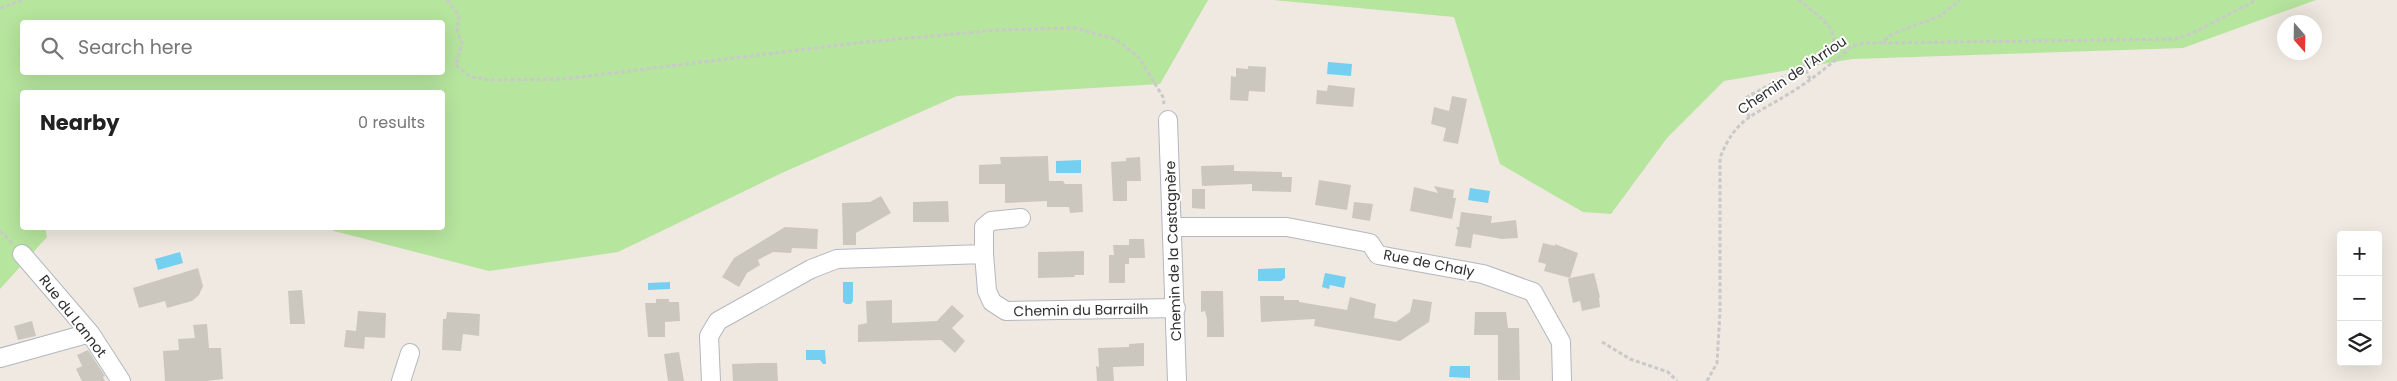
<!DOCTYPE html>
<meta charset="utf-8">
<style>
:root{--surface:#fff;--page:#f2f2f2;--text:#222;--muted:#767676;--line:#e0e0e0}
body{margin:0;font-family:Poppins,sans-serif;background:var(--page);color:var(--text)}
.controls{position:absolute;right:15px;bottom:15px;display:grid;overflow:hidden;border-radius:5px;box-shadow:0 5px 20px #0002}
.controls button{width:45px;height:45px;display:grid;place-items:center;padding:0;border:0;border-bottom:1px solid var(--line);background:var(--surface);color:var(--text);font:25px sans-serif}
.compass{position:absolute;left:2277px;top:15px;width:45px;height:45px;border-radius:50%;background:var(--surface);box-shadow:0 5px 20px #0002;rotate:160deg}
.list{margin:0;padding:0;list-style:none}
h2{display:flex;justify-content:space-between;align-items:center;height:65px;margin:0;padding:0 20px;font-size:21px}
h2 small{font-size:16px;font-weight:400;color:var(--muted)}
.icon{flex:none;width:28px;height:28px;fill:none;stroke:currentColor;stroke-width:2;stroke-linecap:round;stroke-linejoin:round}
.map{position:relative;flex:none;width:2397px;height:381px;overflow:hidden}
.search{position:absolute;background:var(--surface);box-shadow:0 5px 20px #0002;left:20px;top:20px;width:425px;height:55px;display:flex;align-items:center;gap:12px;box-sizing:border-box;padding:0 18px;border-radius:5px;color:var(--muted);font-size:19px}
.panel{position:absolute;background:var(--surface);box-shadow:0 5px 20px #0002;left:20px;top:90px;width:425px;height:140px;border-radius:5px}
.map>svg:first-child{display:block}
.green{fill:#b6e59e;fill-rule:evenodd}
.water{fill:#75cff0}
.building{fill:#cbc7bf}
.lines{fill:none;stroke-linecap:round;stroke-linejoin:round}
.street-casing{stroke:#b4b7c1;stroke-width:20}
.path{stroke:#c9c9c9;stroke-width:3;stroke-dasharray:4 2.5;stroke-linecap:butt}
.street{stroke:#fff;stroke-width:18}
.labels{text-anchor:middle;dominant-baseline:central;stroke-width:4;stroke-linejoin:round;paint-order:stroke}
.street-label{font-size:14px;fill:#2e2e2e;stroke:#fff}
</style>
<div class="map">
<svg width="2397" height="381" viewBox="0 0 2397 381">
<rect width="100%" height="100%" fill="#efe9e1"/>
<path class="green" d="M0 0H1208L1160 84 957 96 784 172 618 252 489 271 334 231 330 228H442V92H22V228H45L47 237 0 289ZM22 22H442V72H22Z
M1273 0H2316L2183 48 1852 59 1724 81 1667 138 1611 214 1583 212 1500 164 1454 17Z"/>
<path class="water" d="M1328 62 1352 64 1351 76 1327 74Z
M1081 160V173H1056V161Z
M1470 188 1490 191 1488 203 1468 200Z
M180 252 183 263 158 270 155 259Z
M1285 268V278L1281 281H1258V269Z
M1325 273 1346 277 1344 288 1330 285 1329 289 1322 287Z
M670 282V289L648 290V283Z
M843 282H853V301L851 304H846L843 302Z
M806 350H825L826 364H823L820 360H806Z
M1450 366H1470V378L1449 377Z"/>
<path class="building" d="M1248 66 1266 67 1265 92 1249 91 1248 101 1230 100 1231 76 1236 77V68L1248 69Z
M1328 85 1355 88 1353 107 1316 104 1317 90 1327 91Z
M1452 96 1467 99 1458 144 1443 141 1446 128 1431 124 1434 107 1449 111Z
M1048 156 1049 181H1063L1065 184H1082L1083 212 1070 213 1069 207H1047V201L1005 203V184H979V165L1001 164 1000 157Z
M1140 157 1141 181H1127V201H1113L1111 162 1126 161V158Z
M1234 165V171L1282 172V177H1292L1291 192 1252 191V184L1202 186 1201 166Z
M1319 180 1351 185 1347 210 1315 205Z
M1434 186 1454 190 1453 198H1456L1452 219 1410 211 1414 187 1438 193Z
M1192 189H1205V209L1192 208Z
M881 196 891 213 856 233V245H843L842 203 870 202Z
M948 201 949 222H913V202Z
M1354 202 1373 204 1370 221 1352 218Z
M1461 212 1492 216 1491 223 1516 220 1518 238 1502 239 1473 234 1471 248 1455 246 1458 231 1456 227H1459Z
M785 227 818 229 817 249 792 248 791 253 773 252 758 260 760 265 747 273 739 287 722 277 734 258Z
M1129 239H1144L1145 258H1129V264H1125V283H1109V255H1114L1113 245H1129Z
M1543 243 1555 246V244L1578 253 1570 278 1594 273 1600 297 1599 298 1600 307 1582 311 1580 301 1573 303 1568 279 1570 278 1544 271 1546 264 1538 262Z
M1084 251V275H1074L1075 277 1038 278V252Z
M198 268 203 286 199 295 192 301 167 308 165 301 139 308 133 288Z
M302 290 305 324H290L288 291Z
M1201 291H1223L1224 337H1207V319L1205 311 1201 312Z
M1260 296H1284V300H1299V302L1347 310 1350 297 1376 304 1374 318 1396 322 1410 312 1413 299 1432 302 1429 322 1400 341 1314 326 1315 319 1261 322Z
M656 299H669V302H679L680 321 665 322V337H648L645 303H656Z
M892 300V323L937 321 952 305 964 316 952 328 965 341 955 353 941 340 858 342V325L867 323 866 301Z
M358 311 386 313 385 338 365 337 364 349 344 347 346 330 356 331Z
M447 312 480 314 479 336 463 334 461 351 442 350 443 319H446Z
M1475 312H1506L1508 328H1519L1520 380H1498V335H1474Z
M32 321 36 336 18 340 14 326Z
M207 324 209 348H221L223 379 207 381H165L163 351 179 350 178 339 195 338 193 325Z
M1144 343V366L1113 367 1114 381H1097L1096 366 1099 367 1098 348 1129 347V344Z
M88 350 105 376 103 377 105 381H82L76 369 82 366 77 355Z
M679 352 684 381H668L664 354Z
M760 363H777L778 381H733L732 364Z"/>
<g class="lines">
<g class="street-casing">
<path id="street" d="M1168 120 1177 381
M1172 227H1287L1370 243 1378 255 1483 274 1533 292 1561 342 1562 381
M22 254 90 333 121 381
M984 254V227L991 221 1021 218
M0 358 90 333
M401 381 410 353
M711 381 709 336 718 321 811 269 837 259 984 254 987 291 992 302 1006 311 1176 308"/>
</g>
<path class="path" d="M447 0 459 16 457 31 462 43 456 65 470 77 493 80 564 79 856 43 998 30 1075 28 1115 39 1138 56 1163 97 1164 104
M1799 0C1808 9 1847 31 1829 48 1822 55 1813 58 1806 65V71L1810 79
M0 8 23 0
M1882 43 2175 39 2195 32 2256 0
M1749 117 1745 103 1747 97 1806 65
M0 231 12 243
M1602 342 1630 359 1668 372 1677 381
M1707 381 1717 363 1720 312V158C1736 116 1756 115 1790 93 1812 80 1832 63 1851 47L1863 43H1881L1892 34 1940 16 1960 0"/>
<use href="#street" class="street"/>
</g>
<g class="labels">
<g class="street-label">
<text transform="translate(1792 75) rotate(-34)">Chemin de l'Arriou</text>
<text transform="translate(1173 251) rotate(-92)">Chemin de la Castagnère</text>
<text transform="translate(1429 263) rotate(11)">Rue de Chaly</text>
<text transform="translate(1081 310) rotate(-1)">Chemin du Barrailh</text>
<text transform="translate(73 316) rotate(52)">Rue du Lannot</text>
</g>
</g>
</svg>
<div class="controls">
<button>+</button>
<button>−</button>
<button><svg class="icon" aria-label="layers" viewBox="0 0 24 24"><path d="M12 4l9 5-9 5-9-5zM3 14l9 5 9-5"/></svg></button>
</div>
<svg class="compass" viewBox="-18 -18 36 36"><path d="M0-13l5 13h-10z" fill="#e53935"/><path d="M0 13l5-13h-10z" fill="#767676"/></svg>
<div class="search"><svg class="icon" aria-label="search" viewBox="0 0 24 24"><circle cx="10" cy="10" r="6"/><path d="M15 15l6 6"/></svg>Search here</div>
<section class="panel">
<h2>Nearby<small>0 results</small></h2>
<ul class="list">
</ul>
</section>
</div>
